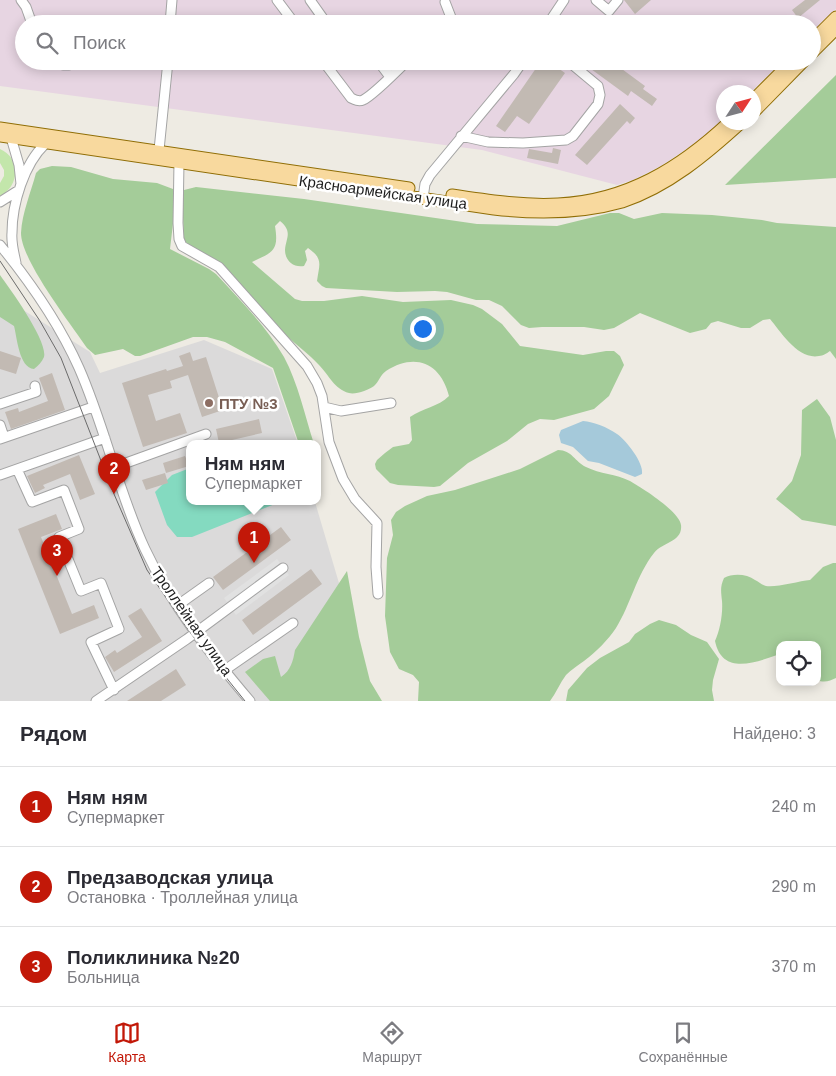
<!DOCTYPE html>
<html lang="ru">
<meta charset="utf-8">
<style>
:root{--surface:#fff;--page:#f2f2f3;--text:#2b2b33;--muted:#7c7c81;--line:#e1e1e2;--accent:#c21808}
body{margin:0;font-family:Helvetica,sans-serif;background:var(--page);color:var(--text)}
.controls{position:absolute;right:15px;bottom:15px;display:grid;overflow:hidden;border-radius:10px;box-shadow:0 2px 12px #0003}
.controls button{width:45px;height:45px;display:grid;place-items:center;padding:0;border:0;border-bottom:1px solid var(--line);background:var(--surface);color:var(--text);font:25px sans-serif}
.compass{position:absolute;left:716px;top:85px;width:45px;height:45px;border-radius:50%;background:var(--surface);box-shadow:0 2px 12px #0003;rotate:54deg}
.you{position:absolute;left:422px;top:328px;width:18px;height:18px;margin:-12px;border:4px solid #fff;border-radius:50%;background:#1a73e8;box-shadow:0 0 0 8px #1a73e833}
.badge{display:grid;place-items:center;width:32px;height:32px;border-radius:50%;background:var(--accent);color:#fff;font-size:16px;font-weight:700}
.pin{position:absolute;translate:-50% -41px;filter:drop-shadow(0 1px 2px #0008)}
.pin::after{content:'';position:absolute;top:26px;width:18px;height:15px;background:inherit;clip-path:polygon(0 0,100% 0,50% 100%)}
.popup{position:absolute;left:186px;top:440px;width:135px;height:65px;box-sizing:border-box;display:grid;place-content:center;border-radius:10px;background:var(--surface);filter:drop-shadow(0 1px 4px #0005);font-size:16px;white-space:nowrap;color:var(--muted)}
.popup b{font-size:19px;color:var(--text)}
.popup::after{content:'';position:absolute;left:50%;top:100%;margin-left:-10px;border:10px solid transparent;border-top-color:var(--surface)}
.list{margin:0;padding:0;list-style:none}
h2{display:flex;justify-content:space-between;align-items:center;height:65px;margin:0;padding:0 20px;font-size:21px}
h2 small{font-size:16px;font-weight:400;color:var(--muted)}
.list li{display:grid;grid-template-columns:32px 1fr auto;gap:15px;align-items:center;box-sizing:border-box;height:80px;padding:0 20px;border-top:1px solid var(--line)}
.list b{display:block;font-size:19px;white-space:nowrap}
.list p{margin:0;font-size:16px;white-space:nowrap;color:var(--muted)}
.list em{font-size:16px;font-style:normal;color:var(--muted)}
.icon{flex:none;width:28px;height:28px;fill:none;stroke:currentColor;stroke-width:2;stroke-linecap:round;stroke-linejoin:round}
.map{position:relative;flex:none;width:836px;height:701px;overflow:hidden}
.search{position:absolute;background:var(--surface);box-shadow:0 2px 12px #0003;left:15px;right:15px;top:15px;height:55px;display:flex;align-items:center;gap:12px;box-sizing:border-box;padding:0 18px;border-radius:28px;color:var(--muted);font-size:19px}
.sheet{height:305px;background:var(--surface)}
nav{display:flex;justify-content:space-around;align-items:center;box-sizing:border-box;height:70px;border-top:1px solid var(--line);background:var(--surface);font-size:14px;color:var(--muted)}
nav a{display:grid;justify-items:center;gap:2px}
nav .on{color:var(--accent)}
.map>svg:first-child{display:block}
.residential{fill:#dbdada}
.industrial{fill:#e7d5e2}
.grass{fill:#c3e6ab}
.forest{fill:#a4cc99}
.pitch{fill:#84dac0}
.parking{fill:#e1e1e1}
.water{fill:#a5c9da}
.building{fill:#c2bab3}
.lines{fill:none;stroke-linecap:round;stroke-linejoin:round}
.minor-casing{stroke:#a4a4a4;stroke-width:11}
.major-casing{stroke:#906e06;stroke-width:13}
.minor{stroke:#fff;stroke-width:9}
.major{stroke:#f8d99e;stroke-width:11}
.tram{stroke:#6b6b6b;stroke-width:1}
.education-dot{fill:#8d6e63;stroke:#fff;stroke-width:2}
.labels{text-anchor:middle;dominant-baseline:central;stroke-width:5;stroke-linejoin:round;paint-order:stroke}
.street-label{font-size:15px;fill:#1d1d1d;stroke:#fff}
.education-label{font-size:15px;font-weight:bold;fill:#785e54;stroke:#fff;text-anchor:start}
</style>
<div class="map">
<svg width="836" height="701" viewBox="0 0 836 701">
<rect width="100%" height="100%" fill="#eeebe3"/>
<path class="residential" d="M0 300 12 303 90 352 100 373 204 340 272 369 298 444H190V502H315L344 600 276 701H0Z"/>
<path class="industrial" d="M0 0H836V9L812 32V24H24V61H783L751 92H724L723 119 709 134 661 166 633 180 617 185 482 150 0 86Z"/>
<path class="grass" d="M0 149C21 158 20 186 0 196V183L4 176V170L0 163Z"/>
<path class="forest" d="M836 75V178L725 185Z
M52 166 71 167 113 179 157 183 173 189 176 198 170 249 209 269 216 274C240 300 266 326 284 357 298 383 305 416 314 444H299L273 368 225 342 207 337H193L140 356H135L123 349 95 355 87 348C70 323 21 260 21 233 22 213 31 192 36 173L40 169Z
M196 187 304 199 477 224 557 226 610 213H619L634 219 662 213 712 215 762 220 777 223 836 227V359L830 351C827 353 823 356 819 356 798 360 781 332 770 319L763 320 750 328H741L718 321 711 323 706 329 690 333 640 313 614 328 604 330 584 327H542L529 328 521 325 502 306 489 300H476L447 292 435 291 397 292 326 288 322 286 317 281C319 265 324 259 308 248L305 251 307 260 304 266C294 268 285 261 285 250 286 237 293 232 280 221L275 226C279 251 273 252 252 262L295 299 302 301H324L362 296 403 302 451 300 473 305 482 309 502 324 520 346 583 355 606 351H614L620 356 624 365 609 396 594 409 554 420 540 419 528 424 507 441 468 463 440 486 434 487 398 485 390 483 376 469 375 464 377 460 385 453 393 447 409 444 412 440 410 417C423 408 438 407 449 396 441 363 415 352 386 371 380 375 379 382 374 386 369 390 355 395 349 393 334 389 329 375 319 365 309 354 296 345 285 334 264 313 244 289 223 267L215 259 188 245 184 240 182 195 184 190Z
M0 275C10 289 48 341 44 357 42 362 38 366 34 369 19 368 17 337 14 326L0 317Z
M817 399 830 417 836 440V526L802 520 776 499 792 481 801 455 802 410Z
M558 450C572 450 575 462 586 467 600 474 616 474 630 481 642 488 679 511 681 525 683 542 662 542 654 553 636 576 631 604 616 628 608 640 596 652 584 661 578 665 571 670 566 675 560 683 556 693 550 701H418L419 682 413 675 399 669 390 652 385 616 387 558 393 535 391 520 396 512 405 506 427 496 455 490 520 469Z
M833 563H836V678C830 681 824 683 817 680V645H780V656L777 655C754 663 722 675 715 641 720 630 723 614 722 601 721 591 720 587 724 578 733 573 747 574 755 580 759 582 762 585 766 586 775 588 799 581 810 580L823 567Z
M347 571 359 637 370 681 382 701H270L245 672 263 659 275 656 281 677C291 670 293 661 295 650Z
M659 620 676 625 691 635 707 642 719 659 713 680 712 690 714 701H566L568 690 587 668 600 658 629 642 635 634 650 624Z"/>
<path class="pitch" d="M190 468V502H280L192 537H177L167 525 155 492 172 475Z"/>
<path class="parking" d="M277 559 280 563 227 602 224 598Z
M286 571 289 575 236 615 233 611Z"/>
<path class="water" d="M583 421C594 422 607 427 617 434 626 440 644 463 642 474L635 477 599 463 588 461 573 447 561 443 559 435 561 430Z"/>
<path class="building" d="M624 0H651L635 14Z
M805 0H820L798 18 792 10Z
M541 61H548L565 73 529 124 517 116 505 132 496 126Z
M580 61H611L645 86 643 89 657 99 652 106 631 91 628 96Z
M620 104 635 118 630 124 627 121 587 165 575 155Z
M553 148 561 150 558 164 527 158 529 149 552 153Z
M0 351 21 358 16 374 0 369Z
M190 352 193 361 206 357 223 410 202 417 188 375 170 381 172 388 148 395 156 421 180 413 187 433 143 447 122 383 166 369 167 371 183 366 179 356Z
M52 373 65 410 11 429 5 412 18 408 19 412 48 401 39 378Z
M259 419 262 433 219 443 216 429Z
M79 455 95 494 80 500 70 474 43 485 45 488 35 493 27 476Z
M185 456 189 466 166 473 163 463Z
M165 473 168 483 146 490 142 480Z
M56 514 62 529 41 537 72 614 94 605 99 618 60 634 18 529Z
M281 527 291 540 223 590 213 577Z
M311 569 322 584 253 635 242 620Z
M141 608 162 641 114 672 105 657 115 650 117 653 142 637 128 616Z
M176 669 186 685 161 701H127Z"/>
<g class="lines">
<g class="minor-casing">
<path id="minor" d="M21 0 26 7 32 24
M277 0 295 24
M310 0 327 24
M596 0 609 11 618 0
M445 2 452 20 448 24
M170 24 172 0
M548 24 564 0
M60 61 63 65H69L75 61
M323 61 351 98C355 100 359 102 363 100 372 96 398 70 407 61
M378 61 390 77
M10 134 19 165 21 184
M461 136 488 142 523 143 566 140 573 136 598 104 600 95 598 86 568 61
M159 150 168 61
M179 162 178 223 179 239 182 246 219 267 307 366 317 383 322 396 329 442 343 479 355 499 377 523 376 567 378 594
M423 198 425 184 430 175 514 74 523 61
M0 202 19 190
M0 245C31 283 59 323 79 368 105 427 118 491 145 549 171 605 211 655 250 701
M16 263C14 253 11 243 12 233 12 204 24 164 45 144
M0 404 36 392 35 386
M324 407 341 411 391 403
M0 425 4 437
M0 439 93 407
M115 467 206 434
M17 469 32 502 64 490 79 529 59 537 81 591 101 583 119 629 91 642 114 690
M0 475 105 438
M178 605 209 583
M225 670 293 623
M96 701 187 639 283 568"/>
</g>
<g class="major-casing">
<path id="major" d="M812 41 836 17
M812 53 836 29
M754 99 792 61
M754 112 804 61
M0 128 409 188
M0 136 494 209C537 214 580 214 622 202 668 187 707 154 742 122
M452 195C486 200 522 206 558 204 626 201 680 168 729 122"/>
</g>
<use href="#minor" class="minor"/>
<use href="#major" class="major"/>
<path class="tram" d="M0 261 40 321 61 358 114 494 147 570 192 635 245 701"/>
</g>
<circle class="education-dot" cx="209" cy="403" r="5"/>
<g class="labels">
<g class="street-label">
<text transform="translate(383 192) rotate(8)">Красноармейская улица</text>
<text transform="translate(192 621) rotate(55)">Троллейная улица</text>
</g>
<g class="education-label">
<text x="219" y="403">ПТУ №3</text>
</g>
</g>
</svg>
<div class="controls">
<button><svg class="icon" aria-label="locate" viewBox="0 0 24 24"><circle cx="12" cy="12" r="6"/><path d="M12 2v4M12 18v4M2 12h4M18 12h4"/></svg></button>
</div>
<svg class="compass" viewBox="-18 -18 36 36"><path d="M0-13l5 13h-10z" fill="#e53935"/><path d="M0 13l5-13h-10z" fill="#7c7c81"/></svg>
<div class="you"></div>
<div class="pin badge" style="left:254px;top:563px">1</div>
<div class="popup"><b>Ням ням</b>Супермаркет</div>
<div class="pin badge" style="left:114px;top:494px">2</div>
<div class="pin badge" style="left:57px;top:576px">3</div>
<div class="search"><svg class="icon" aria-label="search" viewBox="0 0 24 24"><circle cx="10" cy="10" r="6"/><path d="M15 15l6 6"/></svg>Поиск</div>
</div>
<section class="sheet">
<h2>Рядом<small>Найдено: 3</small></h2>
<ul class="list">
<li><span class="badge">1</span><div><b>Ням ням</b><p>Супермаркет</p></div><em>240 m</em></li>
<li><span class="badge">2</span><div><b>Предзаводская улица</b><p>Остановка · Троллейная улица</p></div><em>290 m</em></li>
<li><span class="badge">3</span><div><b>Поликлиника №20</b><p>Больница</p></div><em>370 m</em></li>
</ul>
</section>
<nav>
<a class="on"><svg class="icon" aria-label="map" viewBox="0 0 24 24"><path d="M3 6l6-2 6 2 6-2v14l-6 2-6-2-6 2zM9 4v14M15 6v14"/></svg>Карта</a>
<a><svg class="icon" aria-label="directions" viewBox="0 0 24 24"><path d="M12 3l9 9-9 9-9-9zM9 14v-3h6M13 9l2 2-2 2"/></svg>Маршрут</a>
<a><svg class="icon" aria-label="saved" viewBox="0 0 24 24"><path d="M7 4h10v16l-5-4-5 4z"/></svg>Сохранённые</a>
</nav>
